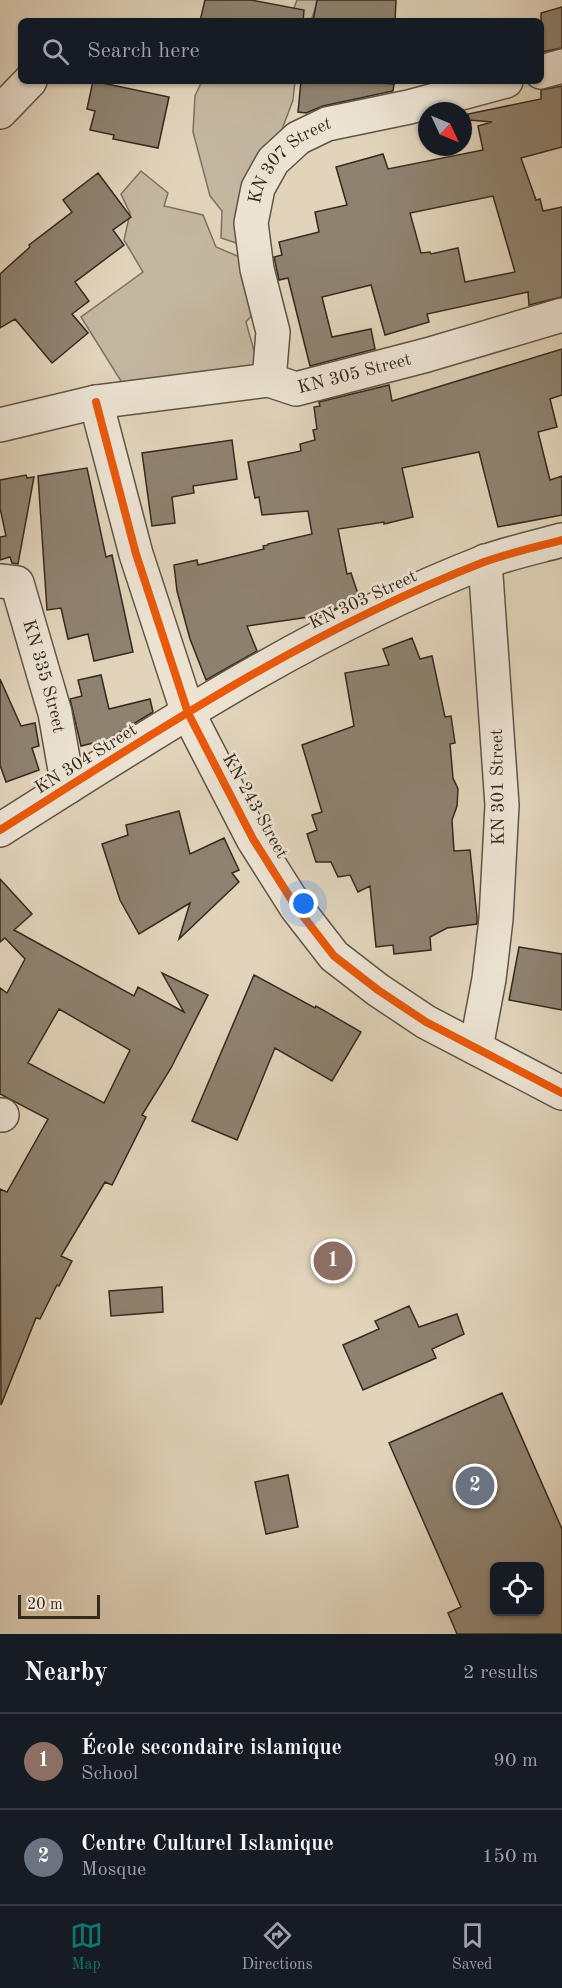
<!DOCTYPE html>
<meta charset="utf-8">
<style>
:root{--surface:#171b24;--page:#242831;--text:#f1f3f6;--muted:#9ea1a6;--line:#363941;--accent:#0f766e}
body{margin:0;font-family:"Old Standard TT",serif;background:var(--page);color:var(--text)}
.controls{position:absolute;right:18px;bottom:18px;display:grid;overflow:hidden;border-radius:9px;box-shadow:0 2px 4px #0004}
.controls button{width:54px;height:54px;display:grid;place-items:center;padding:0;border:0;border-bottom:2px solid var(--line);background:var(--surface);color:var(--text);font:30px sans-serif}
.compass{position:absolute;left:418px;top:102px;width:54px;height:54px;border-radius:50%;background:var(--surface);box-shadow:0 2px 4px #0004;rotate:134deg}
.scale{position:absolute;left:18px;bottom:15px;width:82px;box-sizing:border-box;padding-left:6px;border:3px solid #35291e;border-top:0;font-size:16px;line-height:21px;white-space:nowrap;color:#35291e;-webkit-text-stroke:4px #ece3d3;paint-order:stroke}
.you{position:absolute;left:304px;top:904px;width:21px;height:21px;margin:-15px;border:4px solid #fff;border-radius:50%;background:#1a73e8;box-shadow:0 0 0 9px #1a73e833}
.badge{display:grid;place-items:center;width:39px;height:39px;border-radius:50%;background:var(--accent);color:#fff;font-size:20px;font-weight:700}
.pin{position:absolute;translate:-50% -50%;border:3px solid #fff;box-shadow:0 2px 6px #0006}
.list{margin:0;padding:0;list-style:none}
h2{display:flex;justify-content:space-between;align-items:center;height:78px;margin:0;padding:0 24px;font-size:26px}
h2 small{font-size:20px;font-weight:400;color:var(--muted)}
.list li{display:grid;grid-template-columns:39px 1fr auto;gap:18px;align-items:center;box-sizing:border-box;height:96px;padding:0 24px;border-top:2px solid var(--line)}
.list b{display:block;font-size:22px;white-space:nowrap}
.list p{margin:0;font-size:20px;white-space:nowrap;color:var(--muted)}
.list em{font-size:20px;font-style:normal;color:var(--muted)}
.icon{flex:none;width:33px;height:33px;fill:none;stroke:currentColor;stroke-width:2;stroke-linecap:round;stroke-linejoin:round}
.map{position:relative;flex:none;width:562px;height:1634px;overflow:hidden}
.search{position:absolute;background:var(--surface);box-shadow:0 2px 4px #0004;left:18px;right:18px;top:18px;height:66px;display:flex;align-items:center;gap:15px;box-sizing:border-box;padding:0 21px;border-radius:9px;color:var(--muted);font-size:22px}
.sheet{height:270px;background:var(--surface)}
nav{display:flex;justify-content:space-around;align-items:center;box-sizing:border-box;height:84px;border-top:2px solid var(--line);background:var(--surface);font-size:16px;color:var(--muted)}
nav a{display:grid;justify-items:center;gap:3px}
nav .on{color:var(--accent)}
.map>svg:first-child{display:block}
.green{fill:#c4b7a0;stroke:#7c705f;stroke-width:1.5}
.building{fill:#8e8270;stroke:#35291e;stroke-width:1.5;fill-rule:evenodd}
.lines{fill:none;stroke-linecap:round;stroke-linejoin:round}
.street-casing{stroke:#605445;stroke-width:36}
.street{stroke:#ece3d3;stroke-width:33}
.cycleway-casing{stroke:#ece3d3;stroke-width:11}
.cycleway{stroke:#e8590c;stroke-width:8}
.labels{text-anchor:middle;dominant-baseline:central;stroke-width:5;stroke-linejoin:round;paint-order:stroke}
.street-label{font-size:18px;fill:#35291e;stroke:#ece3d3}
</style>
<div class="map">
<svg width="562" height="1634" viewBox="0 0 562 1634">
<rect width="100%" height="100%" fill="#e1d4bb"/>
<filter id="stains"><feTurbulence type="fractalNoise" baseFrequency=".00333" numOctaves="4"/><feColorMatrix values="0 0 0 0 .2 0 0 0 0 .09 0 0 0 0 .02 0 0 0 .5 -.17"/></filter>
<radialGradient id="worn" r=".72"><stop offset=".6" stop-color="#630" stop-opacity="0"/><stop offset="1" stop-color="#630" stop-opacity=".3"/></radialGradient>
<path class="green" d="M297 0H318L311 21H281L292 13Z
M202 81H295L293 100 239 244 221 238 222 211 210 196 193 132 195 96Z
M141 171 168 193 164 206 203 215 216 247 242 258 255 312 246 322 258 365 124 386 81 317 143 272 124 240 130 213 121 194Z"/>
<path class="building" d="M205 0H251L304 10 303 21H200Z
M317 0H396L395 21H313Z
M562 7V48L541 52V13Z
M93 81 169 97 158 148 113 139 114 135 90 130 95 111 87 109Z
M301 81H351L394 84 393 91 323 106 306 113 298 112Z
M562 86V147L521 158 536 200 540 199 543 211 562 207V297L529 305 528 292 427 314 429 322 385 335 371 285 322 297 332 337 371 329 375 349 310 366 288 278 279 280 274 257 282 255 279 242 319 232 315 212 347 205 336 167 383 154 388 169 483 150 478 126 492 122 469 120 468 114 541 99V90ZM493 196 515 272 465 282 458 248 431 254 430 252 421 253 410 213Z
M98 173 131 217 113 230 124 245 75 282 89 301 72 314 88 333 52 363 15 319 0 328V274L30 247 29 245 72 212 63 200Z
M562 349V395L550 399 557 427 538 432 550 480 562 476V515L498 527 479 452 402 468 413 517 384 524V522L338 529 347 574 351 573 359 597 323 615 247 626 257 651 206 680 190 639 177 591 174 565 197 560 198 565 264 549 263 546 268 545V544L312 534 308 511 262 515 259 497 255 498 248 462 301 451 300 444 315 440 313 430 317 429 314 407 320 406 319 402 389 385 392 401Z
M232 440 237 479 193 486 194 493 172 497 175 523 152 526 142 453Z
M87 468 106 557 112 555 133 652 94 661 88 634 68 639 61 608 47 610 38 476Z
M26 475 27 478 34 477 18 564 12 563 10 557 0 560V537L6 536 0 508V480Z
M412 638 420 659 432 656 445 717 451 716 455 743 450 744 453 778 458 789 457 806 452 820 454 851 470 850 477 917V924L447 928 430 937 431 950 394 954 393 945 376 947 370 886 358 892 350 875 338 877 331 862H316L307 834 317 830 312 815 322 812 302 745 354 726 345 673 389 665 383 649Z
M101 675 109 709 150 699 153 712 109 739 81 746 70 699 82 696 78 680Z
M0 679 21 726 35 723 39 746 32 748 39 770 6 782 0 765Z
M179 811 190 854 224 838 239 870 232 873 239 882 179 939 190 903 139 934 120 900 102 844 128 835 126 825Z
M0 879 32 914 14 930 134 996 138 987 184 1012 162 973 208 995 171 1068 142 1115 146 1117 112 1185 105 1182 61 1256 72 1261 59 1286 57 1285 40 1319 36 1318 1 1405 0 1189 7 1192 48 1119 0 1094V988L7 993 25 959 5 938 0 942ZM59 1009 130 1050 104 1103 28 1063Z
M519 947 562 954V1010L509 1000Z
M254 975 315 1008 316 1006 361 1032 332 1081 275 1048 237 1140 192 1121Z
M162 1287 163 1312 111 1316 109 1291Z
M409 1306 419 1327 457 1314 464 1334 432 1349 436 1358 363 1390 343 1345 379 1329 375 1321Z
M502 1393 562 1529V1634H457L448 1613 461 1607 389 1443ZM495 1566H540V1611H495Z
M288 1475 298 1527 266 1534 255 1482Z"/>
<g class="lines">
<g class="street-casing">
<g id="street">
<path d="M541 72 562 66"/>
<path d="M0 112 30 81"/>
<path id="s1" d="M269 380 273 332 257 269 251 223 258 188 273 161 298 138 327 124 409 107 506 81"/>
<path d="M96 402 136 554 188 713 253 839 296 907 334 956 378 990 426 1022 562 1093"/>
<path id="s2" d="M0 425 96 402 269 380 296 389 427 355 562 315"/>
<path id="s3" d="M0 581 17 583 55 713 68 787"/>
<path d="M0 830C155 732 311 629 484 562 509 553 536 547 562 540"/>
<path d="M476 1048 489 979 496 919 502 805 485 561"/>
<path d="M0 1115H2"/>
</g>
</g>
<use href="#street" class="street"/>
<g class="cycleway-casing">
<path id="cycleway" d="M96 402 136 554 188 713 253 839 296 907 334 956 378 990 426 1022 562 1093
M0 830C155 732 311 629 484 562 509 553 536 547 562 540"/>
</g>
<use href="#cycleway" class="cycleway"/>
</g>
<g class="labels">
<g class="street-label">
<text stroke="none"><textPath href="#s1" startOffset="238">KN 307 Street</textPath></text>
<text stroke="none"><textPath href="#s2" startOffset="362">KN 305 Street</textPath></text>
<text transform="translate(363 600) rotate(-25)">KN 303 Street</text>
<text stroke="none"><textPath href="#s3" startOffset="114">KN 335 Street</textPath></text>
<text transform="translate(86 759) rotate(-32)">KN 304 Street</text>
<text transform="translate(498 787) rotate(-91)">KN 301 Street</text>
<text transform="translate(255 806) rotate(61)">KN 243 Street</text>
</g>
</g>
<rect width="100%" height="100%" filter="url(#stains)"/>
<rect width="100%" height="100%" fill="url(#worn)"/>
</svg>
<div class="controls">
<button><svg class="icon" aria-label="locate" viewBox="0 0 24 24"><circle cx="12" cy="12" r="6"/><path d="M12 2v4M12 18v4M2 12h4M18 12h4"/></svg></button>
</div>
<svg class="compass" viewBox="-18 -18 36 36"><path d="M0-13l5 13h-10z" fill="#e53935"/><path d="M0 13l5-13h-10z" fill="#9ea1a6"/></svg>
<div class="scale">20 m</div>
<div class="you"></div>
<div class="pin badge" style="left:333px;top:1261px;background:#8d6e63">1</div>
<div class="pin badge" style="left:475px;top:1486px;background:#6b7280">2</div>
<div class="search"><svg class="icon" aria-label="search" viewBox="0 0 24 24"><circle cx="10" cy="10" r="6"/><path d="M15 15l6 6"/></svg>Search here</div>
</div>
<section class="sheet">
<h2>Nearby<small>2 results</small></h2>
<ul class="list">
<li><span class="badge" style="background:#8d6e63">1</span><div><b>École secondaire islamique</b><p>School</p></div><em>90 m</em></li>
<li><span class="badge" style="background:#6b7280">2</span><div><b>Centre Culturel Islamique</b><p>Mosque</p></div><em>150 m</em></li>
</ul>
</section>
<nav>
<a class="on"><svg class="icon" aria-label="map" viewBox="0 0 24 24"><path d="M3 6l6-2 6 2 6-2v14l-6 2-6-2-6 2zM9 4v14M15 6v14"/></svg>Map</a>
<a><svg class="icon" aria-label="directions" viewBox="0 0 24 24"><path d="M12 3l9 9-9 9-9-9zM9 14v-3h6M13 9l2 2-2 2"/></svg>Directions</a>
<a><svg class="icon" aria-label="saved" viewBox="0 0 24 24"><path d="M7 4h10v16l-5-4-5 4z"/></svg>Saved</a>
</nav>
